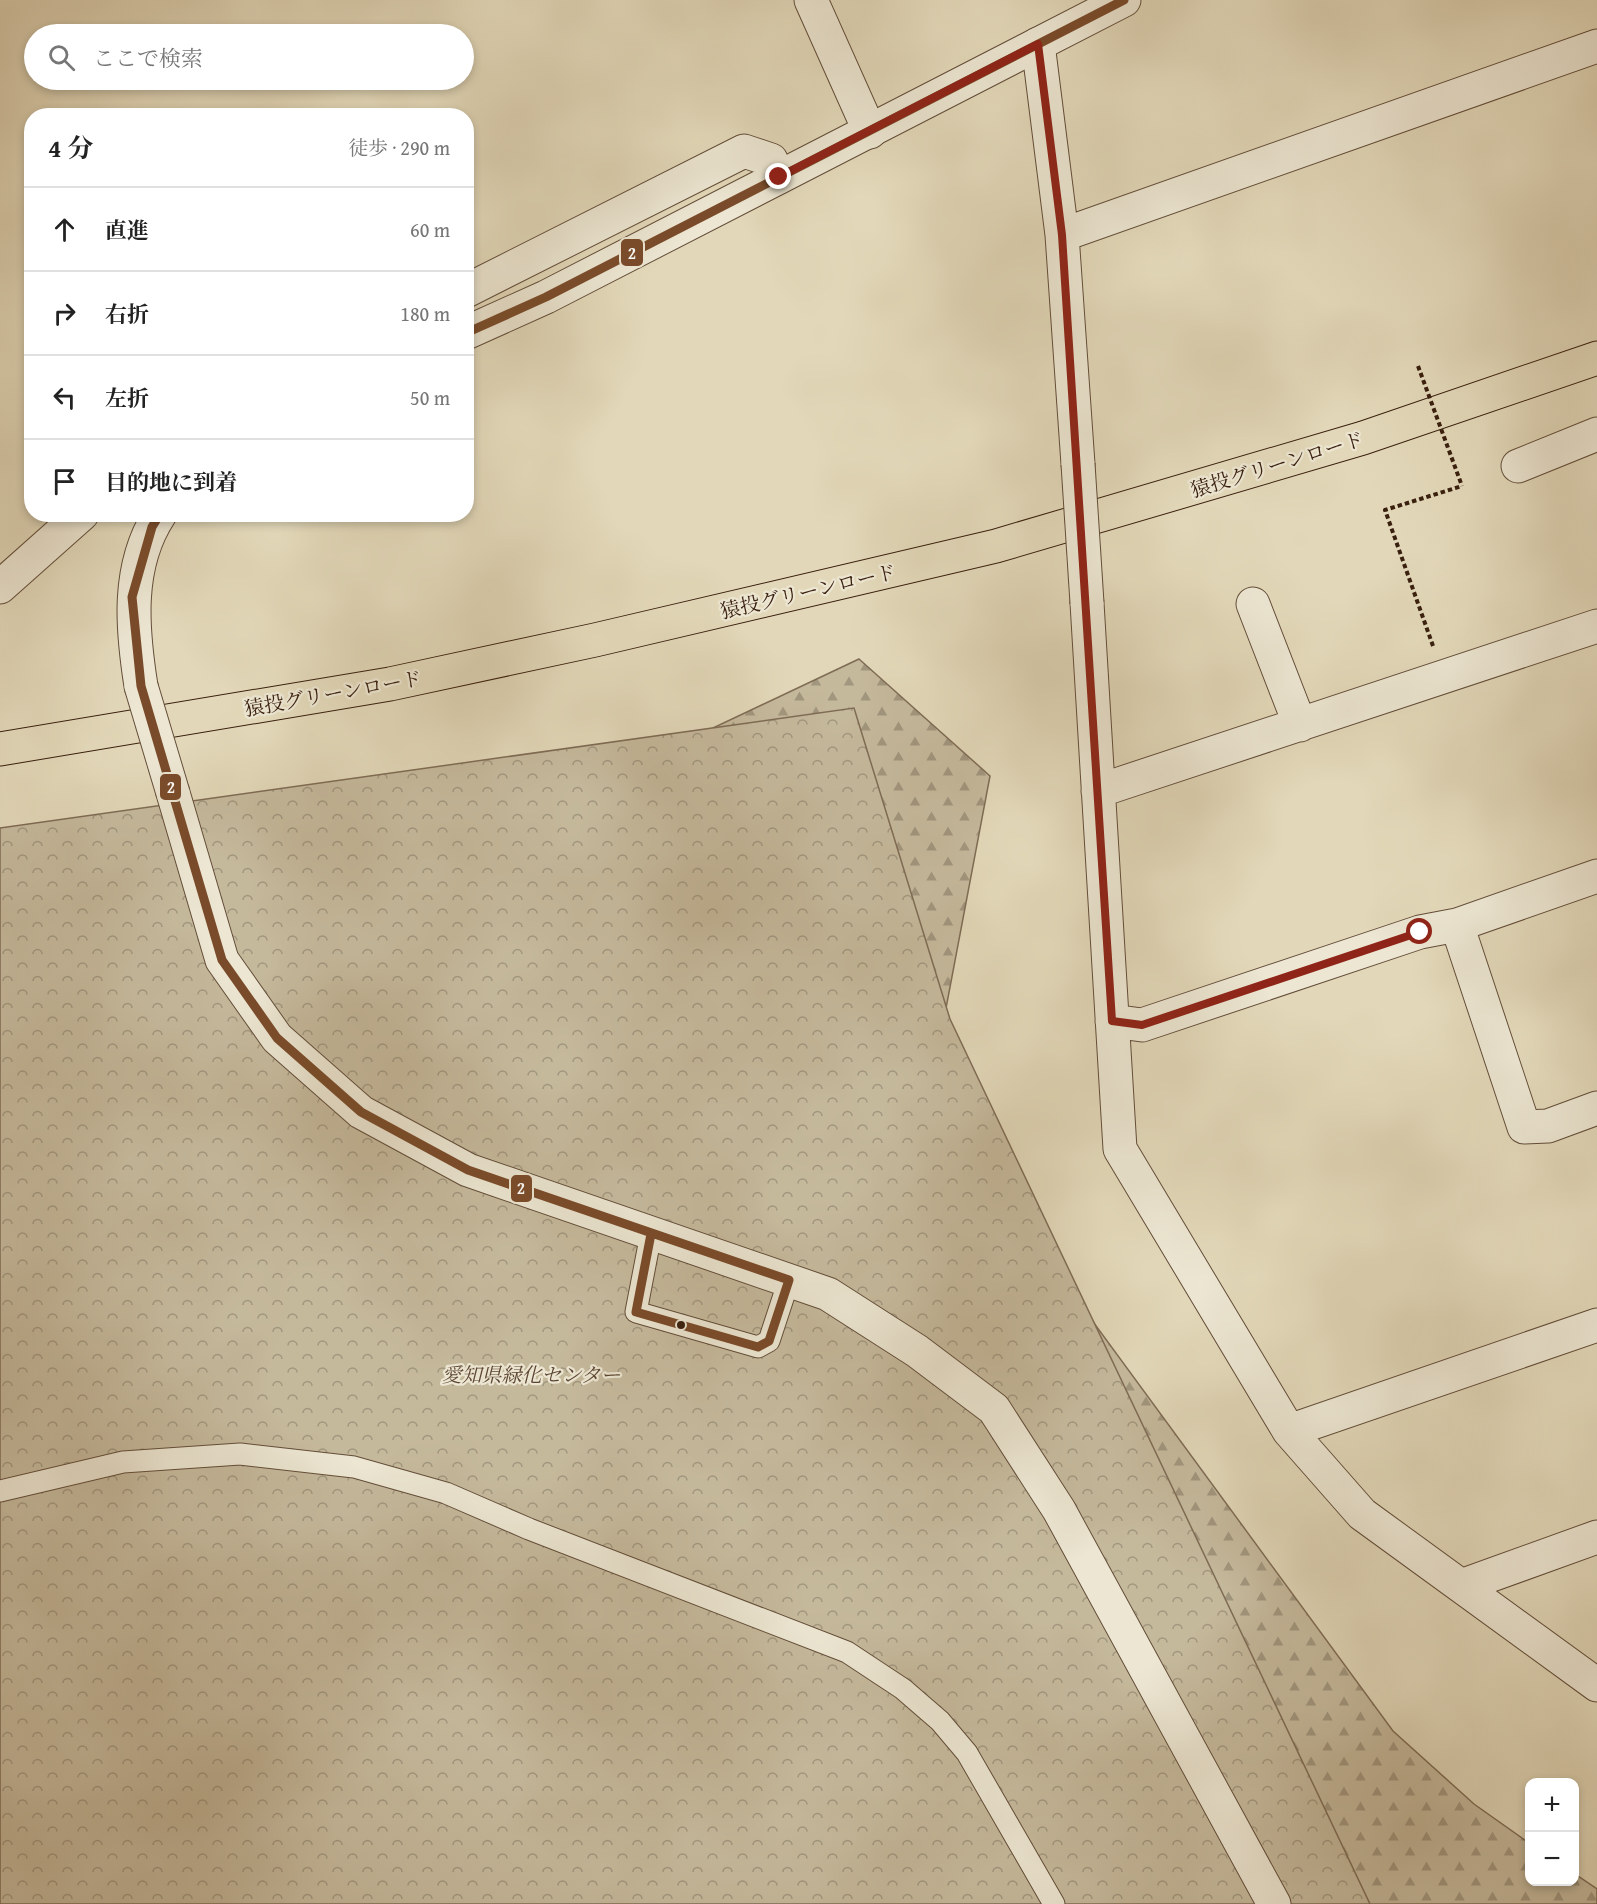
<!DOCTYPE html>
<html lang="ja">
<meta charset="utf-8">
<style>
:root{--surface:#fff;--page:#f6f6f6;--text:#222;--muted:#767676;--line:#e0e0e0}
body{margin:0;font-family:"Gentium Book Plus","Noto Serif JP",serif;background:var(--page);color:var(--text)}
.controls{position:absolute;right:18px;bottom:18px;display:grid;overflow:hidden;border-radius:12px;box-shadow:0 3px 9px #0003}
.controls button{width:54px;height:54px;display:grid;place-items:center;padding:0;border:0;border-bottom:2px solid var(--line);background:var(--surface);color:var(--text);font:30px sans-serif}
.stop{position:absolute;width:18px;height:18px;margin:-14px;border:4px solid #8f2418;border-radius:50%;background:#fff}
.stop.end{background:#8f2418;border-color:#fff;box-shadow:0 2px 6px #0008}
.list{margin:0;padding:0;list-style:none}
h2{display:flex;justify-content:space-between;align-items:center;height:78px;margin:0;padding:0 24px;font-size:26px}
h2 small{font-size:20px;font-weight:400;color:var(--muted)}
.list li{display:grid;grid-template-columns:39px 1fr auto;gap:18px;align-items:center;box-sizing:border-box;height:84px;padding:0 24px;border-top:2px solid var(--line)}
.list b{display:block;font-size:22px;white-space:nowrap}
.list em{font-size:20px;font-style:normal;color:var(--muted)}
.icon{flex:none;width:33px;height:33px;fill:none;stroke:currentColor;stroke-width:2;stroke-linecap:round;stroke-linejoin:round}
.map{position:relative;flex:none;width:1597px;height:1904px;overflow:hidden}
.search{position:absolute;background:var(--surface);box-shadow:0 3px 9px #0003;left:24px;top:24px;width:450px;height:66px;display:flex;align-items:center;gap:15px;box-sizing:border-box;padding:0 21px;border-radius:33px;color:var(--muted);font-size:22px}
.panel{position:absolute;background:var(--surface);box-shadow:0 3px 9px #0003;left:24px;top:108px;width:450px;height:414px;border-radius:24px}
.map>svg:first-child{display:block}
.forest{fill:url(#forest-firs);stroke:#7f6c55;stroke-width:1.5}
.park{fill:url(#park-crowns);stroke:#7f6c55;stroke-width:1.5}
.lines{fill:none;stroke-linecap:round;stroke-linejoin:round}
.service-casing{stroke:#634d39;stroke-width:23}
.minor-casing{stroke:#634d39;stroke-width:35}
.tertiary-casing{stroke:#634d39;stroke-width:35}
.primary-casing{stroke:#391f0e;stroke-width:35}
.path{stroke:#391f0e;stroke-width:4;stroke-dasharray:4.5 3;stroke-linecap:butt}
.service{stroke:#ece6d2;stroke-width:21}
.minor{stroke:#ece6d2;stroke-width:33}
.tertiary{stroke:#ece6d2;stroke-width:33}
.primary{stroke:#e2d8b9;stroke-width:33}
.minor-bridge-casing{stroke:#634d39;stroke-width:35;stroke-linecap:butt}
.tertiary-bridge-casing{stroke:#634d39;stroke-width:35;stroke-linecap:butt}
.path-bridge{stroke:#391f0e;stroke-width:4;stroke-dasharray:4.5 3;stroke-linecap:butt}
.minor-bridge{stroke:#ece6d2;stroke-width:33}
.tertiary-bridge{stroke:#ece6d2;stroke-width:33}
.bus-1-casing{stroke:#ece6d2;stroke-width:14}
.bus-1{stroke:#7a4b2a;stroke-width:9}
.route{stroke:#8f2418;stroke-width:8}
.bus-dot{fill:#391f0e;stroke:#ece6d2;stroke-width:2}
.labels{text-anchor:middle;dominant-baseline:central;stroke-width:4.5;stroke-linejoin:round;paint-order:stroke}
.street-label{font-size:20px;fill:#391f0e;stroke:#ece6d2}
.park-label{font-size:20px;font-style:italic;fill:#5c4632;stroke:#ece6d2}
.line-badge{stroke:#ece6d2;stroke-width:2}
.badge-label{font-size:16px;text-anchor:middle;font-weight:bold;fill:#fff}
</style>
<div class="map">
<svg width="1597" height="1904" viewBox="0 0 1597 1904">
<defs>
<pattern id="forest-firs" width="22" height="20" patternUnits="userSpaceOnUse" patternTransform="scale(1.5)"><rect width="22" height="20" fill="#c5b99c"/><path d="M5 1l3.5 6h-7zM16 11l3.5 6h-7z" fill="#a1967e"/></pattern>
<pattern id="park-crowns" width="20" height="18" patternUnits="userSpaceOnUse" patternTransform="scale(1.5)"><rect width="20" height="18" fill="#c5b99c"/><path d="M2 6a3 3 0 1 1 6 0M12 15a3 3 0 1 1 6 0" fill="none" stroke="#a1967e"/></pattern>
</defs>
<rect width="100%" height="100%" fill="#e2d8b9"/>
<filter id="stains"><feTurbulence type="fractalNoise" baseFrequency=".00333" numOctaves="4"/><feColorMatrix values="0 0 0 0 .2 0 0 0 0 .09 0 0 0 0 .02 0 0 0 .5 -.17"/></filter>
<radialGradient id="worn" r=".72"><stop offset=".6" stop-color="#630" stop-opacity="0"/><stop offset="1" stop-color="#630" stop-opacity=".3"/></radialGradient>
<path class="forest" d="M859 659 990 776 929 1098 1393 1731 1474 1804 1529 1843 1530 1882H1574L1575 1874 1597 1889V1904H1338L679 744Z"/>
<path class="park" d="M854 708 950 1019 1370 1904H0V828Z"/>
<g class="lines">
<g class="service-casing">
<path id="service" d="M651 1234 636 1312 758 1347 769 1341 789 1280
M0 1491 123 1462 240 1454 354 1467 446 1493 529 1529 847 1652 903 1689 940 1721 967 1753 1054 1904"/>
</g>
<g class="minor-casing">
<path id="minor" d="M811 0 870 132
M1038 44 1062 235 1078 464
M1062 235 1597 46
M466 291 744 151 771 160 779 177
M1518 466 1597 434
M0 587 82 514
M1087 603 1120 1149 1289 1431 1362 1514 1597 1685
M1253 604 1300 725
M1098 791 1597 626
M1597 876 1457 925 1524 1127 1548 1126 1597 1108
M1112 1021 1142 1025 1420 932 1457 925
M1289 1431 1597 1325
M1461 1586 1597 1537"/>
</g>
<g class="tertiary-casing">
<path id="tertiary" d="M466 333 546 297 1124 0
M141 686C132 629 126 566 160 514
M173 793 222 960 277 1038 361 1112 468 1170 828 1294 917 1351 994 1409 1059 1510 1274 1904"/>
</g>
<g class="primary-casing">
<path id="primary" d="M0 749 390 684 595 640 996 546 1363 438 1597 358"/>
</g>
<path class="path" d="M1433 646 1385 510 1462 486"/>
<use href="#service" class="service"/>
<use href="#minor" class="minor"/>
<use href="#tertiary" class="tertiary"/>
<use href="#primary" class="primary"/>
<g class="minor-bridge-casing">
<path id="minor-bridge" d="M1078 464 1087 603"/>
</g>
<g class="tertiary-bridge-casing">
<path id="tertiary-bridge" d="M141 686 173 793"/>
</g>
<path class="path-bridge" d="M1418 366 1462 486"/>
<use href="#minor-bridge" class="minor-bridge"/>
<use href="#tertiary-bridge" class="tertiary-bridge"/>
<g class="bus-1-casing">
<path id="bus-1" d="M466 333 546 297 1124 0
M160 514 152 527 132 597 141 686 222 960 277 1038 361 1112 468 1170 789 1280
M651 1234 636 1312 758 1347 769 1341 789 1280"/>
</g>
<use href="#bus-1" class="bus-1"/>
</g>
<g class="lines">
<path class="route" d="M779 177 1038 44 1062 235 1112 1021 1142 1025 1420 932"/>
</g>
<circle class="bus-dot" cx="681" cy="1325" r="5"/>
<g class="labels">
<g class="street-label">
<text transform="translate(1277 464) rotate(-17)">猿投グリーンロード</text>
<text transform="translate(808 591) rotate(-13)">猿投グリーンロード</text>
<text transform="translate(333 693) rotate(-10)">猿投グリーンロード</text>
</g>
<g class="park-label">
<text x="531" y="1374">愛知県緑化センター</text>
</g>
</g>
<g class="line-badge">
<rect x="620" y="238" width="24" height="29" rx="6" fill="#7a4b2a"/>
<rect x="159" y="773" width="23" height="28" rx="6" fill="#7a4b2a"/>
<rect x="510" y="1174" width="23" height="29" rx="6" fill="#7a4b2a"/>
</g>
<g class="badge-label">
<text x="632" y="259">2</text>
<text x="171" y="793">2</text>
<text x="521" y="1194">2</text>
</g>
<rect width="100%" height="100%" filter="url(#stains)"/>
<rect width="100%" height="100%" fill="url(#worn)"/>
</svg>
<div class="controls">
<button>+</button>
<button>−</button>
</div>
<div class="stop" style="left:1420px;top:932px"></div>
<div class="stop end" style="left:779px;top:177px"></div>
<div class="search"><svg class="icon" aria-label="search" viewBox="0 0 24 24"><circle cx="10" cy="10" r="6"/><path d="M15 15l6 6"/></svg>ここで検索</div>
<section class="panel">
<h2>4 分<small>徒歩 · 290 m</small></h2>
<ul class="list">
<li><svg class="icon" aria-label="ahead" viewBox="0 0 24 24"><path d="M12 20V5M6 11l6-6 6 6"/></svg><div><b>直進</b></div><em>60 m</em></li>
<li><svg class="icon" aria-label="right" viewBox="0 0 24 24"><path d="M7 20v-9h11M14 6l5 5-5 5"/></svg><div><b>右折</b></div><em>180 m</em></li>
<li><svg class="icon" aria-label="left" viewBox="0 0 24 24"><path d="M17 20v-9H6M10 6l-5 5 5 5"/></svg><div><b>左折</b></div><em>50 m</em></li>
<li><svg class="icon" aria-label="arrive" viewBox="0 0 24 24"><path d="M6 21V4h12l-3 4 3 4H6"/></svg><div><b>目的地に到着</b></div></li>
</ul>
</section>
</div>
